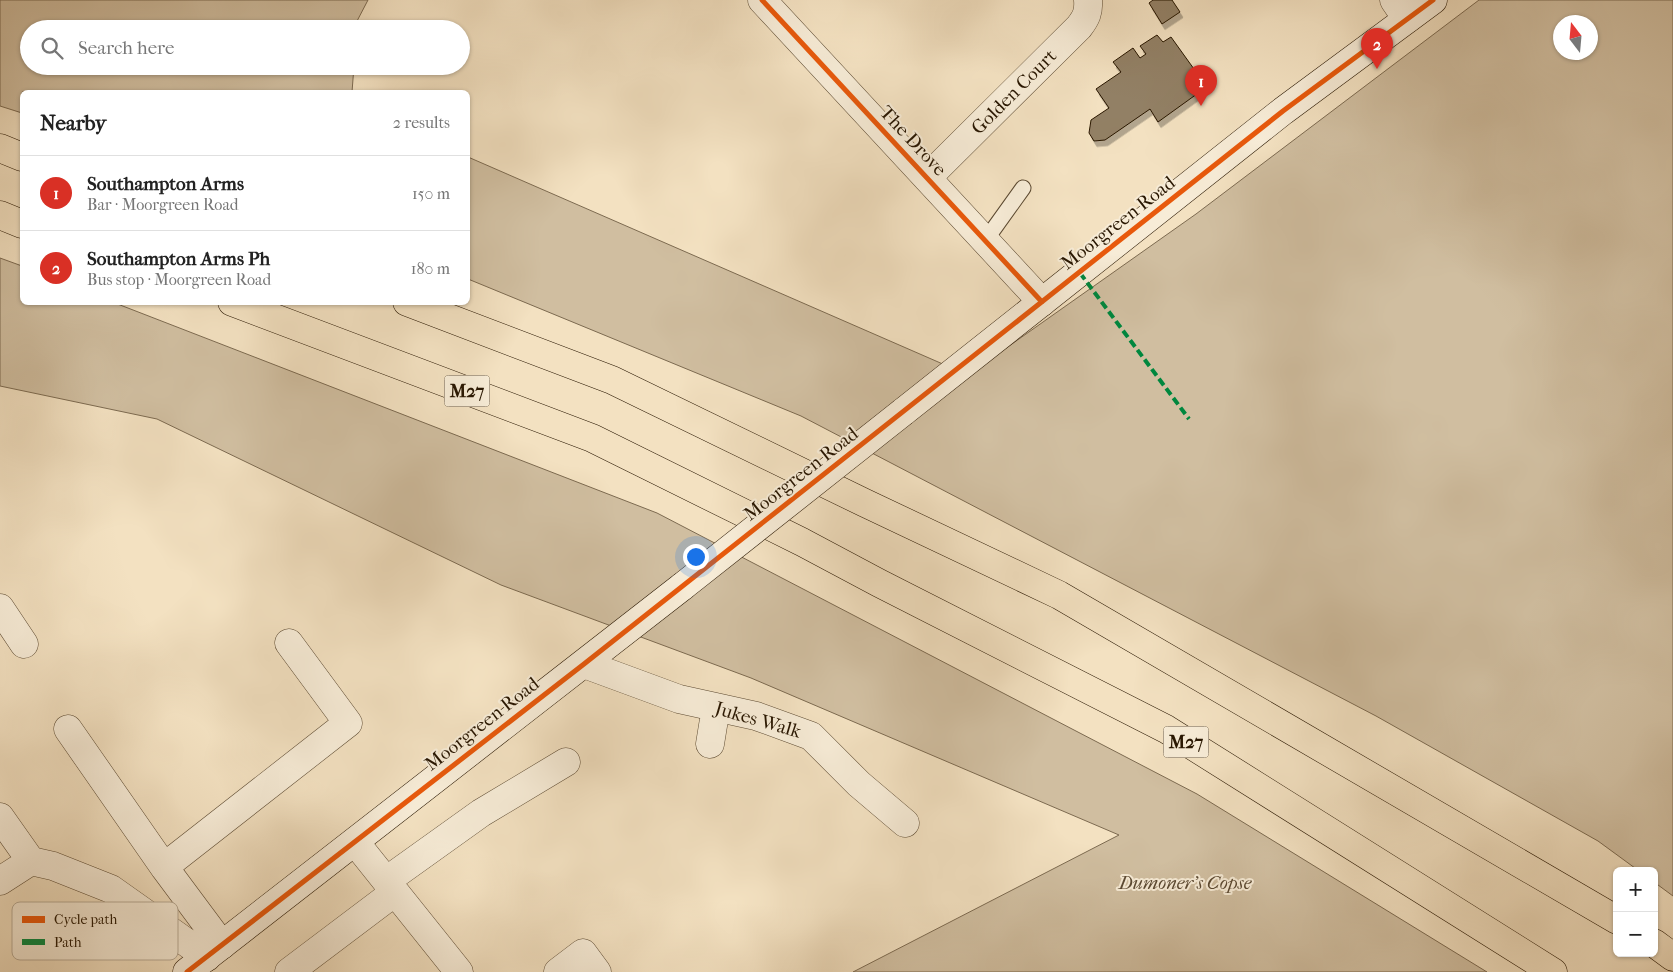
<!DOCTYPE html>
<meta charset="utf-8">
<style>
:root{--surface:#fff;--page:#f6f6f6;--text:#222;--muted:#767676;--line:#e0e0e0;--accent:#d93025}
body{margin:0;font-family:"IM FELL French Canon",serif;background:var(--page);color:var(--text)}
.controls{position:absolute;right:15px;bottom:15px;display:grid;overflow:hidden;border-radius:8px;box-shadow:0 1px 4px #0004}
.controls button{width:45px;height:45px;display:grid;place-items:center;padding:0;border:0;border-bottom:1px solid var(--line);background:var(--surface);color:var(--text);font:25px sans-serif}
.compass{position:absolute;left:1553px;top:15px;width:45px;height:45px;border-radius:50%;background:var(--surface);box-shadow:0 1px 4px #0004;rotate:344deg}
.you{position:absolute;left:695px;top:556px;width:18px;height:18px;margin:-12px;border:4px solid #fff;border-radius:50%;background:#1a73e8;box-shadow:0 0 0 8px #1a73e833}
.badge{display:grid;place-items:center;width:32px;height:32px;border-radius:50%;background:var(--accent);color:#fff;font-size:16px;font-weight:700}
.pin{position:absolute;translate:-50% -41px;filter:drop-shadow(0 1px 2px #0008)}
.pin::after{content:'';position:absolute;top:26px;width:18px;height:15px;background:inherit;clip-path:polygon(0 0,100% 0,50% 100%)}
.list{margin:0;padding:0;list-style:none}
h2{display:flex;justify-content:space-between;align-items:center;height:65px;margin:0;padding:0 20px;font-size:21px}
h2 small{font-size:16px;font-weight:400;color:var(--muted)}
.list li{display:grid;grid-template-columns:32px 1fr auto;gap:15px;align-items:center;box-sizing:border-box;height:75px;padding:0 20px;border-top:1px solid var(--line)}
.list b{display:block;font-size:19px;white-space:nowrap}
.list p{margin:0;font-size:16px;white-space:nowrap;color:var(--muted)}
.list em{font-size:16px;font-style:normal;color:var(--muted)}
.icon{flex:none;width:28px;height:28px;fill:none;stroke:currentColor;stroke-width:2;stroke-linecap:round;stroke-linejoin:round}
.map{position:relative;flex:none;width:1673px;height:972px;overflow:hidden}
.search{position:absolute;background:var(--surface);box-shadow:0 1px 4px #0004;left:20px;top:20px;width:450px;height:55px;display:flex;align-items:center;gap:12px;box-sizing:border-box;padding:0 18px;border-radius:28px;color:var(--muted);font-size:19px}
.panel{position:absolute;background:var(--surface);box-shadow:0 1px 4px #0004;left:20px;top:90px;width:450px;height:215px;border-radius:8px}
.map>svg:first-child{display:block}
.green{fill:#d0bea0;stroke:#7c6a50;fill-rule:evenodd}
.building{fill:#928065;stroke:#281601;filter:url(#shadow)}
.lines{fill:none;stroke-linecap:round;stroke-linejoin:round}
.lane-casing{stroke:#5b4931;stroke-width:17}
.street-casing{stroke:#5b4931;stroke-width:29}
.secondary-casing{stroke:#281601;stroke-width:29}
.highway-casing{stroke:#281601;stroke-width:29}
.lane{stroke:#f7ecd7;stroke-width:15}
.street{stroke:#f7ecd7;stroke-width:28}
.secondary{stroke:#f7ecd7;stroke-width:28}
.highway{stroke:#f3e1c1;stroke-width:28}
.secondary-bridge-casing{stroke:#281601;stroke-width:29;stroke-linecap:butt}
.secondary-bridge{stroke:#f7ecd7;stroke-width:28}
.quiet{stroke:#00873e;stroke-width:4;stroke-dasharray:8 4;stroke-linecap:butt}
.cycleway-casing{stroke:#f7ecd7;stroke-width:8}
.cycleway{stroke:#e8590c;stroke-width:5}
.labels{text-anchor:middle;dominant-baseline:central;stroke-width:4;stroke-linejoin:round;paint-order:stroke}
.shield{fill:#f7ecd7;stroke:#665641;stroke-width:1}
.shield-label{font-size:18px;font-weight:bold;fill:#281601}
.street-label{font-size:19px;fill:#281601;stroke:#f7ecd7}
.park-label{font-size:19px;font-style:italic;fill:#5a4831;stroke:#f7ecd7}
.key{fill:#f7ecd7;stroke:#b9ac97;stroke-width:1}
.key-label{font-size:14px;fill:#281601}
</style>
<div class="map">
<svg width="1673" height="972" viewBox="0 0 1673 972">
<defs>
<filter id="shadow"><feDropShadow dx="3" dy="5.5" stdDeviation="0" flood-color="#0004"/></filter>
</defs>
<rect width="100%" height="100%" fill="#f3e1c1"/>
<filter id="stains"><feTurbulence type="fractalNoise" baseFrequency=".004" numOctaves="4"/><feColorMatrix values="0 0 0 0 .2 0 0 0 0 .09 0 0 0 0 .02 0 0 0 .5 -.17"/></filter>
<radialGradient id="worn" r=".72"><stop offset=".6" stop-color="#630" stop-opacity="0"/><stop offset="1" stop-color="#630" stop-opacity=".3"/></radialGradient>
<path class="green" d="M0 0H368L356 23V29H29V66H354L352 92H22V113L0 106Z
M1479 0H1673V896L1654 882V871H1639L1598 841 1376 716 801 416 468 279V157L968 375 1196 214ZM1560 22H1590V52H1560Z
M0 258 22 266V302L115 303 657 513 1197 794 1487 972H853L1119 835 751 678 501 585 157 419 0 386Z"/>
<path class="building" d="M1153 0H1172L1180 12 1162 24 1149 3Z
M1157 35 1163 42 1171 37 1199 76 1195 82 1201 91 1158 122 1150 109 1105 140 1094 141 1089 133 1091 120 1109 108 1096 89 1121 72 1113 62 1133 48 1140 58 1146 54 1140 46Z"/>
<g class="lines">
<g class="lane-casing">
<path id="lane" d="M985 241 1023 188"/>
</g>
<g class="street-casing">
<path id="street" d="M762 0 1042 302
M1394 0 1407 19
M927 178 1079 27C1086 18 1089 12 1088 0
M0 608 24 644
M584 664 679 699 756 716 811 736 859 784 905 823
M68 729 164 867 222 945
M710 744 716 707
M0 817 31 861 53 866 111 889 207 957
M355 842 459 972
M164 867 348 723 289 643
M0 881 31 861
M386 881 481 813 566 762
M289 972 395 892
M558 972 583 953 597 972"/>
</g>
<g class="secondary-casing">
<path id="secondary" d="M903 412 1283 111 1433 0
M187 972 683 586"/>
</g>
<g class="highway-casing">
<path id="highway" d="M0 148 22 157
M0 215 22 224
M232 302 592 438 802 542 879 583 1166 729 1553 972
M407 302 612 380 865 503 1059 595 1617 920
M1654 943 1673 957"/>
</g>
<use href="#lane" class="lane"/>
<use href="#street" class="street"/>
<use href="#secondary" class="secondary"/>
<use href="#highway" class="highway"/>
<g class="secondary-bridge-casing">
<path id="secondary-bridge" d="M683 586 903 412"/>
</g>
<use href="#secondary-bridge" class="secondary-bridge"/>
<path class="quiet" d="M1080 273 1189 419"/>
<g class="cycleway-casing">
<path id="cycleway" d="M762 0 1042 302
M187 972 584 664 1283 111 1433 0"/>
</g>
<use href="#cycleway" class="cycleway"/>
</g>
<g class="labels">
<g class="shield">
<rect x="444.5" y="375.5" width="45" height="31" rx="4"/>
<rect x="1163.5" y="726.5" width="45" height="31" rx="4"/>
</g>
<g class="shield-label">
<text x="467" y="391">M27</text>
<text x="1186" y="742">M27</text>
</g>
<g class="street-label">
<text transform="translate(1014 92) rotate(-45)">Golden Court</text>
<text transform="translate(913 141) rotate(47)">The Drove</text>
<text transform="translate(1118 223) rotate(-38)">Moorgreen Road</text>
<text transform="translate(801 474) rotate(-38)">Moorgreen Road</text>
<text transform="translate(758 720) rotate(16)">Jukes Walk</text>
<text transform="translate(482 724) rotate(-38)">Moorgreen Road</text>
</g>
<g class="park-label">
<text x="1185" y="883">Dumoner's Copse</text>
</g>
</g>
<rect x="12" y="902" width="166" height="58" rx="8" class="key"/>
<rect x="22" y="916" width="23" height="7" fill="#e8590c"/>
<rect x="22" y="939" width="23" height="6" fill="#00873e"/>
<g class="key-label">
<text x="54" y="924">Cycle path</text>
<text x="54" y="947">Path</text>
</g>
<rect width="100%" height="100%" filter="url(#stains)"/>
<rect width="100%" height="100%" fill="url(#worn)"/>
</svg>
<div class="controls">
<button>+</button>
<button>−</button>
</div>
<svg class="compass" viewBox="-18 -18 36 36"><path d="M0-13l5 13h-10z" fill="#e53935"/><path d="M0 13l5-13h-10z" fill="#767676"/></svg>
<div class="you"></div>
<div class="pin badge" style="left:1201px;top:106px">1</div>
<div class="pin badge" style="left:1377px;top:69px">2</div>
<div class="search"><svg class="icon" aria-label="search" viewBox="0 0 24 24"><circle cx="10" cy="10" r="6"/><path d="M15 15l6 6"/></svg>Search here</div>
<section class="panel">
<h2>Nearby<small>2 results</small></h2>
<ul class="list">
<li><span class="badge">1</span><div><b>Southampton Arms</b><p>Bar · Moorgreen Road</p></div><em>150 m</em></li>
<li><span class="badge">2</span><div><b>Southampton Arms Ph</b><p>Bus stop · Moorgreen Road</p></div><em>180 m</em></li>
</ul>
</section>
</div>
